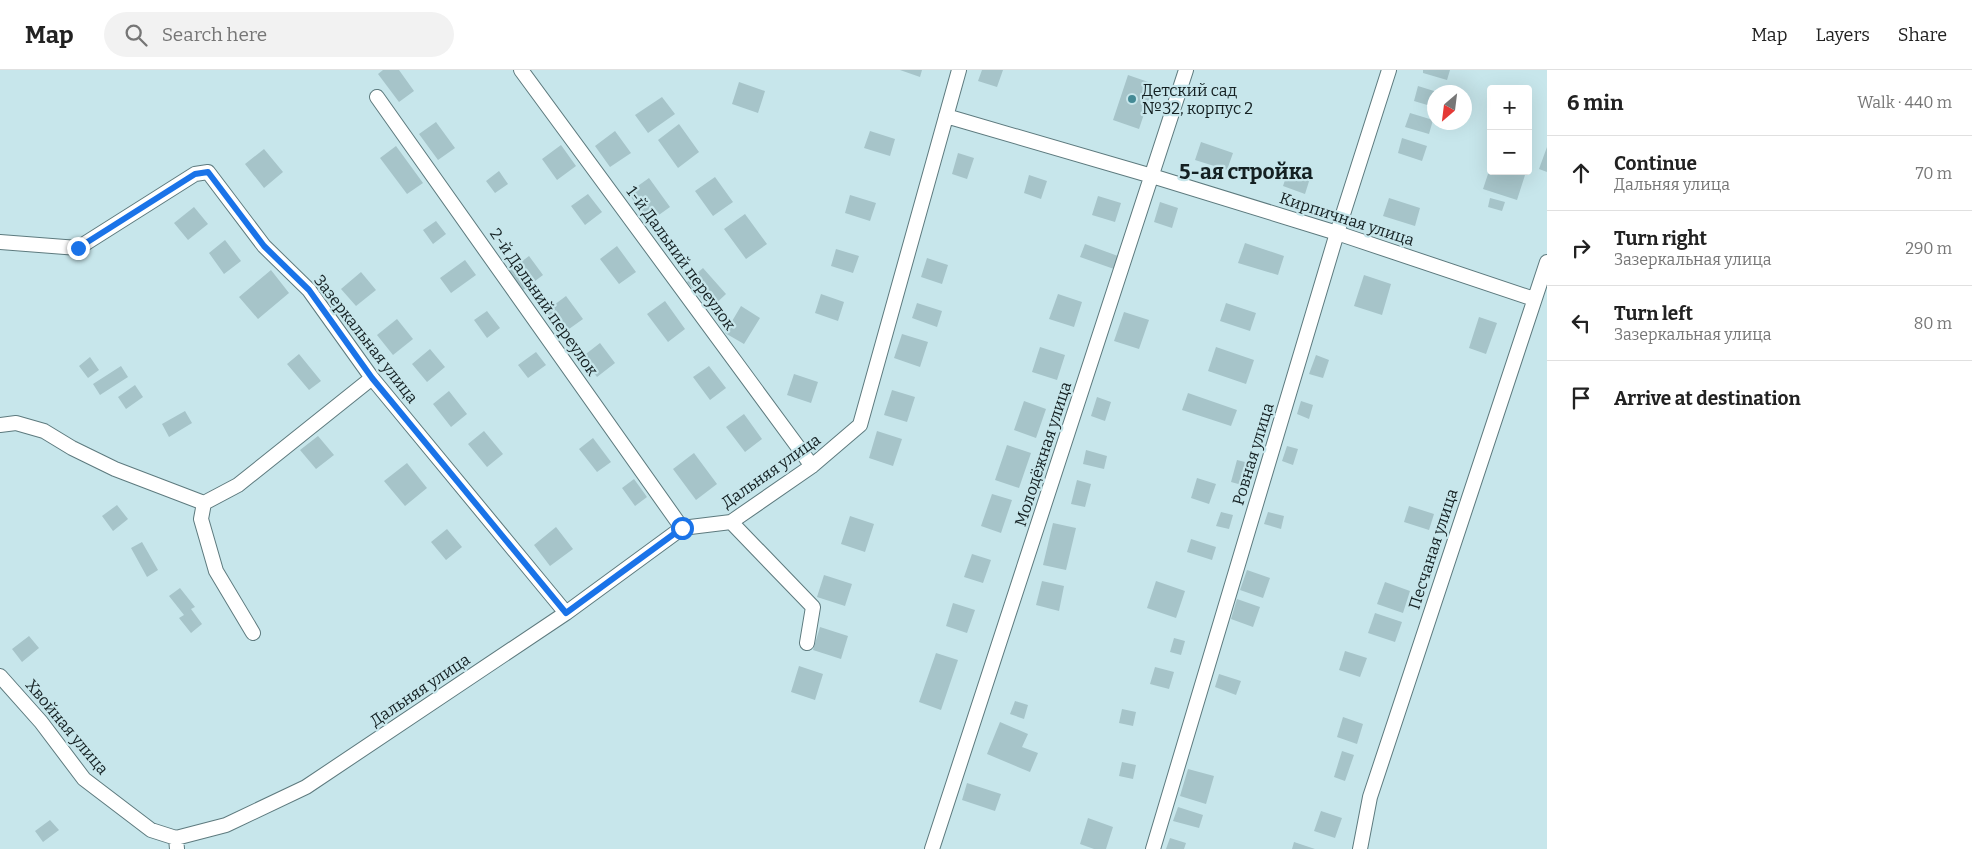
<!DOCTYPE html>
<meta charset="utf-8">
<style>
:root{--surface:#fff;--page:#f2f2f2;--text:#222;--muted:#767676;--line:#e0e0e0}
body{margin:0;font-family:Bitter,serif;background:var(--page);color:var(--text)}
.controls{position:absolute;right:15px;top:15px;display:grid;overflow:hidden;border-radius:5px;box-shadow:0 5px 20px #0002}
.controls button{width:45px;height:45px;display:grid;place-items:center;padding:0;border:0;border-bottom:1px solid var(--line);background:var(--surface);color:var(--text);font:25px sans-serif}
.compass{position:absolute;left:1427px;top:15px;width:45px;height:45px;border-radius:50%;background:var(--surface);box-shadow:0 5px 20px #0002;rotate:208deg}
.stop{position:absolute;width:15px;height:15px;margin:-11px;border:4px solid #1a73e8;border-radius:50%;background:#fff}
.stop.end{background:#1a73e8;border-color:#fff;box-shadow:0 1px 5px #0008}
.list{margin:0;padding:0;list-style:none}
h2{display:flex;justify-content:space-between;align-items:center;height:65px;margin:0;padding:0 20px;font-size:21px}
h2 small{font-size:16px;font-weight:400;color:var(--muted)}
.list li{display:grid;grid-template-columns:32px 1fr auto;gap:15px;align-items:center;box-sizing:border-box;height:75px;padding:0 20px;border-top:1px solid var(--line)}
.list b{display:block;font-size:19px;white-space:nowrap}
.list p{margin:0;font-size:16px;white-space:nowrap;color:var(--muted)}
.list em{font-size:16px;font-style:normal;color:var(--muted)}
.icon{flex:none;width:28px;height:28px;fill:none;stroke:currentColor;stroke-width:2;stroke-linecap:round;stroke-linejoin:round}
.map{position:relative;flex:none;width:1547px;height:779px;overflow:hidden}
header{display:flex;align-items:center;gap:30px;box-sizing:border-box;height:70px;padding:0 25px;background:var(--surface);border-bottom:1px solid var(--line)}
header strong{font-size:24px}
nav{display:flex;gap:28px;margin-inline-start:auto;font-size:18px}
.search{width:350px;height:45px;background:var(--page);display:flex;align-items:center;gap:12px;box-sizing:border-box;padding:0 18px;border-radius:28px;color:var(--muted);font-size:19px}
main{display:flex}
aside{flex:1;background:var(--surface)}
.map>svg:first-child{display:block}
.building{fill:#a6c4c9}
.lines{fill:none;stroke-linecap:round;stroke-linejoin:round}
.minor-casing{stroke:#5d7a7e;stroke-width:16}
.minor{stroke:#fff;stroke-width:14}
.route{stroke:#1a73e8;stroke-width:6}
.poi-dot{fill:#448a95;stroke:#c7e6eb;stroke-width:2}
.labels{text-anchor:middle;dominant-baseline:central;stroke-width:4.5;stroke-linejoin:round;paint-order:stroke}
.poi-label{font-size:16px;fill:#142022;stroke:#c7e6eb;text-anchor:start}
.street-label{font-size:16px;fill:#142022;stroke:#c7e6eb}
.district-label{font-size:21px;font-weight:bold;fill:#142022;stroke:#c7e6eb}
</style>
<header>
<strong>Map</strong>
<div class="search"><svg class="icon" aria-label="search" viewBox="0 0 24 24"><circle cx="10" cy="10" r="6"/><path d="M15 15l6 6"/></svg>Search here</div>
<nav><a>Map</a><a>Layers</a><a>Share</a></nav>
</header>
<main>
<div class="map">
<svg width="1547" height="779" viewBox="0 0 1547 779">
<rect width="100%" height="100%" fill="#c7e6eb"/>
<path class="building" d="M383 0H399L414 21 399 32 378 4Z
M900 0H922L920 7Z
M982 0H1003L997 17 978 11Z
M1423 0H1450L1447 10 1423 3Z
M1128 5 1154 14 1139 59 1113 50Z
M739 12 765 21 758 43 732 34Z
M1418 16 1434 21V37L1414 31Z
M662 27 675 44 648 63 635 45Z
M1410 43 1433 50 1429 64 1405 57Z
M436 52 455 78 438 90 419 64Z
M679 54 699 82 678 98 658 70Z
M615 61 631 83 610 97 595 76Z
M870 61 895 69 890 86 864 78Z
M1402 68 1427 76 1422 91 1398 83Z
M1201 72 1233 83 1227 100 1195 90Z
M561 75 576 96 557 110 542 89Z
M396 76 423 113 407 124 380 88Z
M1547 77V102L1539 99Z
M264 79 283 102 264 118 245 94Z
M958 83 974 88 967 109 952 104Z
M1289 98 1311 105 1305 124 1283 116Z
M1490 98 1491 101H1513L1525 105 1517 130 1483 119Z
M499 101 508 114 495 123 486 111Z
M1029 105 1047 111 1041 129 1024 123Z
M715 107 733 132 713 146 695 121Z
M649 108 670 137 649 152 628 123Z
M588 124 602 142 585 155 571 136Z
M850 125 876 133 870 151 845 143Z
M1098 126 1121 133 1115 152 1092 145Z
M1389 128 1420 138 1415 156 1383 146Z
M1490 128 1505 132 1502 141 1488 137Z
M1160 132 1178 138 1172 158 1154 152Z
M194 137 208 154 188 170 174 153Z
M745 144 767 174 746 189 724 159Z
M436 151 446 164 433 174 423 160Z
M225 170 241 191 224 204 209 183Z
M1245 173 1284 186 1278 205 1238 193Z
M1085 174 1118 186 1114 199 1080 187Z
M617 176 636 202 619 214 600 189Z
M836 179 859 186 853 203 831 196Z
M529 186 543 205 523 220 509 201Z
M927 188 948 195 942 214 921 207Z
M465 190 476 205 451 223 440 208Z
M703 198 726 224 710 239 687 212Z
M271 200 289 223 258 249 239 227Z
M361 202 376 220 356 236 341 219Z
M1364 205 1391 214 1382 245 1354 236Z
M821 224 844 232 838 251 815 243Z
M1058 224 1082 232 1074 257 1049 249Z
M566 226 583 249 562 264 546 241Z
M665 231 685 259 668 272 647 244Z
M917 233 942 241 937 257 912 248Z
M1226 233 1256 243 1250 261 1220 251Z
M741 236 760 248 744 274 725 263Z
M487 241 500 258 487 268 474 250Z
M1124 242 1149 250 1139 279 1114 271Z
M1479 247 1497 253 1486 284 1469 278Z
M397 249 413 269 393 285 377 265Z
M902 264 928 272 920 297 894 288Z
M600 273 615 293 597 307 582 287Z
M1040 277 1065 285 1057 310 1032 302Z
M1216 277 1254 290 1246 314 1208 301Z
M430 279 445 297 427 312 412 294Z
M536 282 546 295 528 308 518 295Z
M299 284 321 311 309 320 287 294Z
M1316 285 1329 290 1323 308 1309 304Z
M90 287 99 300 88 308 79 296Z
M121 296 128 307 100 325 93 314Z
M709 296 726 318 710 330 693 307Z
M794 304 818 312 811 333 787 325Z
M135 315 143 327 126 339 118 327Z
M892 320 915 327 907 352 884 345Z
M449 321 467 344 451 357 433 334Z
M1188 323 1237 340 1231 356 1182 340Z
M1097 327 1111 332 1105 351 1091 346Z
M1024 331 1046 339 1036 368 1014 360Z
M1301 331 1313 335 1309 349 1297 344Z
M185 341 192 353 169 367 162 354Z
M744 344 762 369 745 382 726 357Z
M484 361 503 384 487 397 468 374Z
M877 361 902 369 893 396 869 388Z
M318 366 334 385 316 399 300 380Z
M593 368 611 392 597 402 579 379Z
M1007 375 1031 383 1019 418 995 410Z
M1287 376 1298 379 1293 395 1282 391Z
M1086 380 1107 386 1104 399 1083 394Z
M694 383 717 414 696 430 673 399Z
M1237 390 1249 393 1242 415 1231 412Z
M407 393 427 418 405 436 384 411Z
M1197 408 1216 414 1209 434 1191 428Z
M634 409 647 427 635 436 622 418Z
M1077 410 1091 414 1085 437 1071 434Z
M992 424 1012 430 1001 463 981 456Z
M117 435 128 449 113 461 102 446Z
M1409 436 1434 444 1429 460 1404 452Z
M1221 442 1233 445 1229 459 1216 456Z
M1268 442 1284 446 1281 459 1264 454Z
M850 446 874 454 865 482 841 474Z
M1053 453 1076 458 1066 500 1043 495Z
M556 457 573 479 550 496 534 475Z
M447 459 462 477 446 490 431 472Z
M1191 469 1216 477 1212 490 1187 482Z
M142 472 158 500 147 507 131 478Z
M972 484 991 490 983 513 964 507Z
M1247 500 1270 508 1263 528 1240 520Z
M824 505 852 514 845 536 817 527Z
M1042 511 1064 516 1059 541 1036 535Z
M1156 511 1185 521 1176 548 1147 538Z
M1385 512 1410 521 1403 543 1377 534Z
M180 518 195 537 191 539 202 554 191 563 179 548 184 545 169 526Z
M1237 529 1260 537 1253 557 1231 549Z
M953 533 975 540 967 563 946 556Z
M1375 543 1402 552 1395 572 1368 563Z
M820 557 848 566 841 589 813 580Z
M29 566 39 578 22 592 12 579Z
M1174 568 1185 571 1181 585 1170 582Z
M1345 581 1367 588 1360 607 1339 600Z
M936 583 958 590 941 640 919 632Z
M799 596 823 604 815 630 791 622Z
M1155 597 1174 602 1169 619 1150 614Z
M1219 604 1241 611 1236 625 1215 617Z
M1015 631 1028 635 1024 649 1010 644Z
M1122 639 1136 642 1133 656 1119 653Z
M1343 647 1363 654 1357 674 1337 667Z
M1000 652 1028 664 1022 677 1038 683 1030 702 987 684Z
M1342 681 1354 685 1345 711 1334 707Z
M1122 692 1136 695 1133 709 1119 706Z
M1188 699 1214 706 1206 734 1180 726Z
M967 713 1001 724 995 741 962 730Z
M1178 737 1203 745 1199 758 1173 751Z
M1321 741 1342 748 1335 768 1314 761Z
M1088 748 1113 757 1106 779H1094L1080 774Z
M50 750 59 760 43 772 35 761Z
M1170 768 1186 773 1184 779H1166Z
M1294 772 1315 779H1292Z"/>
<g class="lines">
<g class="minor-casing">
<path id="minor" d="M521 0 812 396
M377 27 682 458
M946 46 1152 106 1337 163 1534 229
M0 172 78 178 195 104 208 102 264 176 309 220 372 308 566 543
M0 355 16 353 44 361 72 378 115 399 204 433 238 415 372 308
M204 433 201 449 216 501 253 563
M731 452 813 537 807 573
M0 606 41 652 84 709 151 760 176 768 177 779
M176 768 226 755 306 717 566 543 682 458 731 452 812 396 860 355 959 0
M932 779 1186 0
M1153 779 1337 163 1389 0
M1360 779 1370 727 1547 192"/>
</g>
<use href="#minor" class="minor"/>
</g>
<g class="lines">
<path class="route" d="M78 178 195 104 208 102 264 176 309 220 372 308 566 543 682 458"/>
</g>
<circle class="poi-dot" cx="1132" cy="29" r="5"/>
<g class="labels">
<g class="poi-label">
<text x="1142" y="20">Детский сад<tspan x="1142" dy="18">№32, корпус 2</tspan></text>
</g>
<g class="street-label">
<text transform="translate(1347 149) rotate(18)">Кирпичная улица</text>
<text transform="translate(681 188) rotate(54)">1-й Дальний переулок</text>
<text transform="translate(544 232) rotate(55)">2-й Дальний переулок</text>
<text transform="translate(366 269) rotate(52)">Зазеркальная улица</text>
<text transform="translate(1043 384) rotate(-72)">Молодёжная улица</text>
<text transform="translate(1253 384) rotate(-73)">Ровная улица</text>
<text transform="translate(771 401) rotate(-35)">Дальняя улица</text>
<text transform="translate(1433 479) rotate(-72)">Песчаная улица</text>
<text transform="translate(420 620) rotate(-34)">Дальняя улица</text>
<text transform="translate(67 657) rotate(50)">Хвойная улица</text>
</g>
<g class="district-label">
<text x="1246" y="102">5-ая стройка</text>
</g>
</g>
</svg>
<div class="controls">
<button>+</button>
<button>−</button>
</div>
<svg class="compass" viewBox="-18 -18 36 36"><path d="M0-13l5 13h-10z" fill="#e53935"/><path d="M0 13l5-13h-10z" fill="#767676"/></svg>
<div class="stop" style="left:682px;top:458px"></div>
<div class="stop end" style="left:78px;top:178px"></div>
</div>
<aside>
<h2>6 min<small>Walk · 440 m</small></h2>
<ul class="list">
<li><svg class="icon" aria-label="ahead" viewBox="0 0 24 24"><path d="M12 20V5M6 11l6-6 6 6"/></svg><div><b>Continue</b><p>Дальняя улица</p></div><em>70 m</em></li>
<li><svg class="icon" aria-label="right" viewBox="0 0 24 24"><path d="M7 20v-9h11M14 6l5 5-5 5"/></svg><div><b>Turn right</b><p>Зазеркальная улица</p></div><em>290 m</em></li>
<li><svg class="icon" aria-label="left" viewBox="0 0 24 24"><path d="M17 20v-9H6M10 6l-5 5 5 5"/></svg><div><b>Turn left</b><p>Зазеркальная улица</p></div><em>80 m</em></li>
<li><svg class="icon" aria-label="arrive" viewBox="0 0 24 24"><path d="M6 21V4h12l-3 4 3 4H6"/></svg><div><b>Arrive at destination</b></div></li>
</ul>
</aside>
</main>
